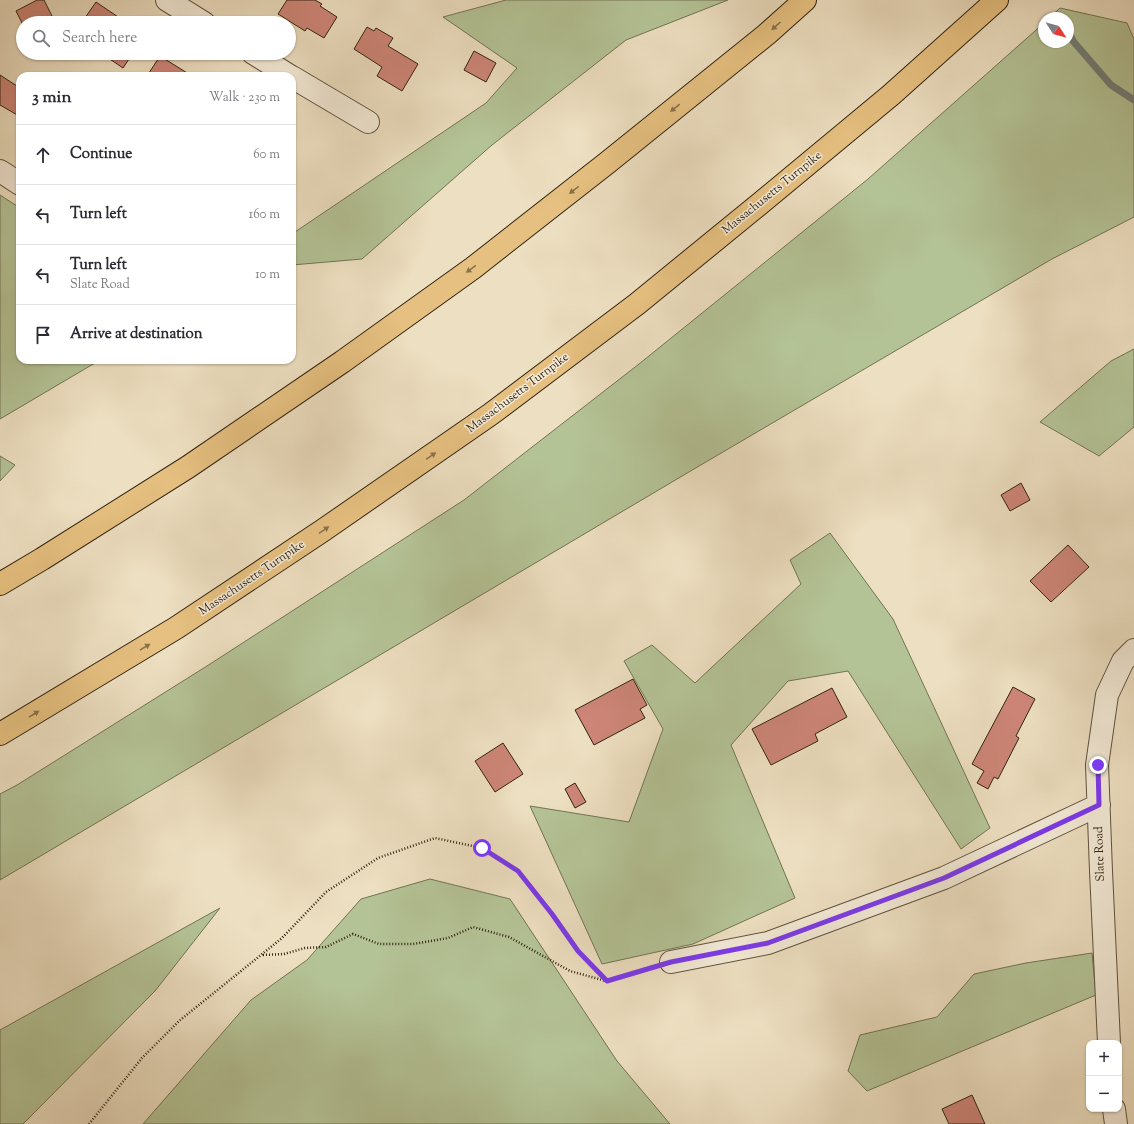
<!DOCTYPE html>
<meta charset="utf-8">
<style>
:root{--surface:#fff;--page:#f7f7f7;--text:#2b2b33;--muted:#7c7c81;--line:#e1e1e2}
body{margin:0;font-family:"Sorts Mill Goudy",serif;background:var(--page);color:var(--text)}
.controls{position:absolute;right:12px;bottom:12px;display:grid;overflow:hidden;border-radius:8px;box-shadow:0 1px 3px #0004}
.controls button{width:36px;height:36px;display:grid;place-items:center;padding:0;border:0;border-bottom:1px solid var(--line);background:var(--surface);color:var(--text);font:20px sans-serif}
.compass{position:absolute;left:1038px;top:12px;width:36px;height:36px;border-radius:50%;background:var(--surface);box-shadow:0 1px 3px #0004;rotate:126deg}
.stop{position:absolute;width:12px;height:12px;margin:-9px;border:3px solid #7c3aed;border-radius:50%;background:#fff}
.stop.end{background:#7c3aed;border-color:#fff;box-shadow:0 1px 4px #0008}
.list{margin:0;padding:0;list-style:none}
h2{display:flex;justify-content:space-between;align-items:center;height:52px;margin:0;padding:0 16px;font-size:17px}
h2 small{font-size:13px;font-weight:400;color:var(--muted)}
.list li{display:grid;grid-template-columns:26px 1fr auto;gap:12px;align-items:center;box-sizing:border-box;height:60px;padding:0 16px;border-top:1px solid var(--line)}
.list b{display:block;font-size:15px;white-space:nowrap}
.list p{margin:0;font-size:13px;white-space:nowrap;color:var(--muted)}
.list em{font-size:13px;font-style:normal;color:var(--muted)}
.icon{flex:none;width:22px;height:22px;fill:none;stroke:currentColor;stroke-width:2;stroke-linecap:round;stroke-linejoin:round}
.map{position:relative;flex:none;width:1134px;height:1124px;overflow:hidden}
.search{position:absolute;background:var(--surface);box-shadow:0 1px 3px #0004;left:16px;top:16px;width:280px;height:44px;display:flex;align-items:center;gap:10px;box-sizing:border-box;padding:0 14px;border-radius:22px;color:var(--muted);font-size:15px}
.panel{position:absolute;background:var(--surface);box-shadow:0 1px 3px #0004;left:16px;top:72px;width:280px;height:292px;border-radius:12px}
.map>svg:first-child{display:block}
.green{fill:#b4c396;stroke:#727454}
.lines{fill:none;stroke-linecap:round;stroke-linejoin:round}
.stream{stroke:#727e79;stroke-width:7}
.building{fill:#cd8577;stroke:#312412}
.street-casing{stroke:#60533e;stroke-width:24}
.highway-casing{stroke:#312412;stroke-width:24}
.path{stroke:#312412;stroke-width:2.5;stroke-dasharray:1 2;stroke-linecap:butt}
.street{stroke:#f3ead7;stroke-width:22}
.highway{stroke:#e6c080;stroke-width:22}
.oneway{fill:#8c7249}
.route{stroke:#7c3aed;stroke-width:5}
.labels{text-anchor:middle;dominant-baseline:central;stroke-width:3;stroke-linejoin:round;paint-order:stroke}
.street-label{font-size:12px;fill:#312412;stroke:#f3ead7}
</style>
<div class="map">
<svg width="1134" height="1124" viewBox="0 0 1134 1124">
<rect width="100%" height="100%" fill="#eddfc1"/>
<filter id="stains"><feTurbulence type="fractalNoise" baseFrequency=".005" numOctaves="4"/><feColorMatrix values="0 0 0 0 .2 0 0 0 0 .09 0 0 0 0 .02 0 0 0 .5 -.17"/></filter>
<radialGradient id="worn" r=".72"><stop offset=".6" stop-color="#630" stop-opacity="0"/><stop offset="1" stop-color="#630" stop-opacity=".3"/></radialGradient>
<path class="green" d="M506 0H728L626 40 492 145 362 259 292 265V234L486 103 517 68 443 17Z
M1060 8 1127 23 1134 39V217L1052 259 694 469 0 880V794L17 785 207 666 464 500 639 364 868 179 1044 23V42H1068V18H1049Z
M0 195 20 208V360H100L0 419Z
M1134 349V427L1099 456 1040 422 1111 361Z
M0 456 15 465 0 481Z
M830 533 893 619 990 828 961 849 848 671 788 681 731 745 795 898 693 944 602 964 530 806 629 822 663 729 624 661 652 645 695 683 801 584 790 560Z
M430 879 510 899 617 1061 670 1124H143L251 1000 307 960 361 899Z
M220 908 155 991 23 1124H0V1030Z
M1092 953 1096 995 867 1091 848 1071 860 1035 937 1017 974 974 1026 963Z"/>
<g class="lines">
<path class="stream" d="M1070 34 1073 41 1111 85 1134 100"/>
</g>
<path class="building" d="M37 0H44L55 22 23 23V25L16 11Z
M287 0H315L322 4 320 6 337 17 324 38 307 28 305 31 278 14Z
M96 2 127 23H90L91 22 85 18Z
M367 27 374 31 376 28 393 38 388 46 418 64 402 91 377 76 382 67 354 49Z
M474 51 496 63 486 82 464 70Z
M101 53H133L123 68Z
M160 56 192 76H147Z
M0 75 20 88V114L19 116 0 105Z
M1021 483 1030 500 1010 511 1001 495Z
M1068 545 1089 567 1051 602 1030 581Z
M633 679 647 705 640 709 645 718 594 745 575 710Z
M1013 687 1035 699 1016 736 1019 738 998 779 994 777 988 789 977 783 984 771 972 764Z
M832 688 847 717 815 734 818 741 771 765 752 729Z
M503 743 523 774 495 792 475 761Z
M575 783 586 802 575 808 565 789Z
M972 1095 985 1124H949L942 1109Z"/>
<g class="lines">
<g class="street-casing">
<path id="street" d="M167 0 204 23
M253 53 290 76
M292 77 368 122
M0 171 20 184
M671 962 768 943 944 878 1099 805
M1109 1043 1101 871 1097 765 1107 695 1123 661 1134 650
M1114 1109 1116 1124"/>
</g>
<g class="highway-casing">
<path id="highway" d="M0 584 42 559 188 467 342 362 473 268 607 163 767 34 805 0
M0 734 176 628 322 531 491 414 637 304 762 202 891 95 997 0"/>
</g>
<path class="path" d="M263 955 284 954 305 948 326 947 353 934 379 944H413L448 938 473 927 509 937 570 971 606 981
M89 1124 142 1058 179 1021 282 938 326 892 378 858 435 838 482 848 519 871 552 914 578 951 607 981 650 969"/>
<use href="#street" class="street"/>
<use href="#highway" class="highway"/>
</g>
<defs><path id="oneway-solid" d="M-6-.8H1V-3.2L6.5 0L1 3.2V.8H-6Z"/></defs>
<g class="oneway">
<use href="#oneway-solid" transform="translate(776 26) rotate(138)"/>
<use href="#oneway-solid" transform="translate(675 108) rotate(141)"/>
<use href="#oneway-solid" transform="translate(574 190) rotate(142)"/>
<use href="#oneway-solid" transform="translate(471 269) rotate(144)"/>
<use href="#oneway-solid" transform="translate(431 456) rotate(-35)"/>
<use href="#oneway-solid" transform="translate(324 530) rotate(-34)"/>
<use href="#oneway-solid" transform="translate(145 647) rotate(-31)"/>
<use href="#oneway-solid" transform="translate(34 714) rotate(-31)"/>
</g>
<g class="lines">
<path class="route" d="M482 848 518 871 552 914 578 951 607 981 671 962 768 943 944 878 1099 805 1098 765"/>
</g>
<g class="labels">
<g class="street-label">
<text transform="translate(772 193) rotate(-39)">Massachusetts Turnpike</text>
<text transform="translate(518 393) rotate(-37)">Massachusetts Turnpike</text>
<text transform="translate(252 578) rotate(-34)">Massachusetts Turnpike</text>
<text transform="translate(1100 854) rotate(-92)">Slate Road</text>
</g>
</g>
<rect width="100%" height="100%" filter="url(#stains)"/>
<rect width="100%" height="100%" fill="url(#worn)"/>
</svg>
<div class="controls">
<button>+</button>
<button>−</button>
</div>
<svg class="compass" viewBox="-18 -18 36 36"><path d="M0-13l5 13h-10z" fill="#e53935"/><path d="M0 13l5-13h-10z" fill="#7c7c81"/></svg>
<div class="stop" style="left:482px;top:848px"></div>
<div class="stop end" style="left:1098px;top:765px"></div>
<div class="search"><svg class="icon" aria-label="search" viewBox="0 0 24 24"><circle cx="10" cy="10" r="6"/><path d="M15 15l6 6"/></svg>Search here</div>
<section class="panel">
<h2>3 min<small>Walk · 230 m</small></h2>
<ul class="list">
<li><svg class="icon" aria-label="ahead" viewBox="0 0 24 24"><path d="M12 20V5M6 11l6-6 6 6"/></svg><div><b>Continue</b></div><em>60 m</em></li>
<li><svg class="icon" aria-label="left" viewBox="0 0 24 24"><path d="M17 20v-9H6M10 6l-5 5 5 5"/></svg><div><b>Turn left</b></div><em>160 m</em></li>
<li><svg class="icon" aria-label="left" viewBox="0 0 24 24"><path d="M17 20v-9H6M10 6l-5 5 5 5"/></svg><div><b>Turn left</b><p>Slate Road</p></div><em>10 m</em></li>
<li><svg class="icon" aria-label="arrive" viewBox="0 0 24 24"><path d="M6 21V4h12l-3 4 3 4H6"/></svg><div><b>Arrive at destination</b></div></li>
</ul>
</section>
</div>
